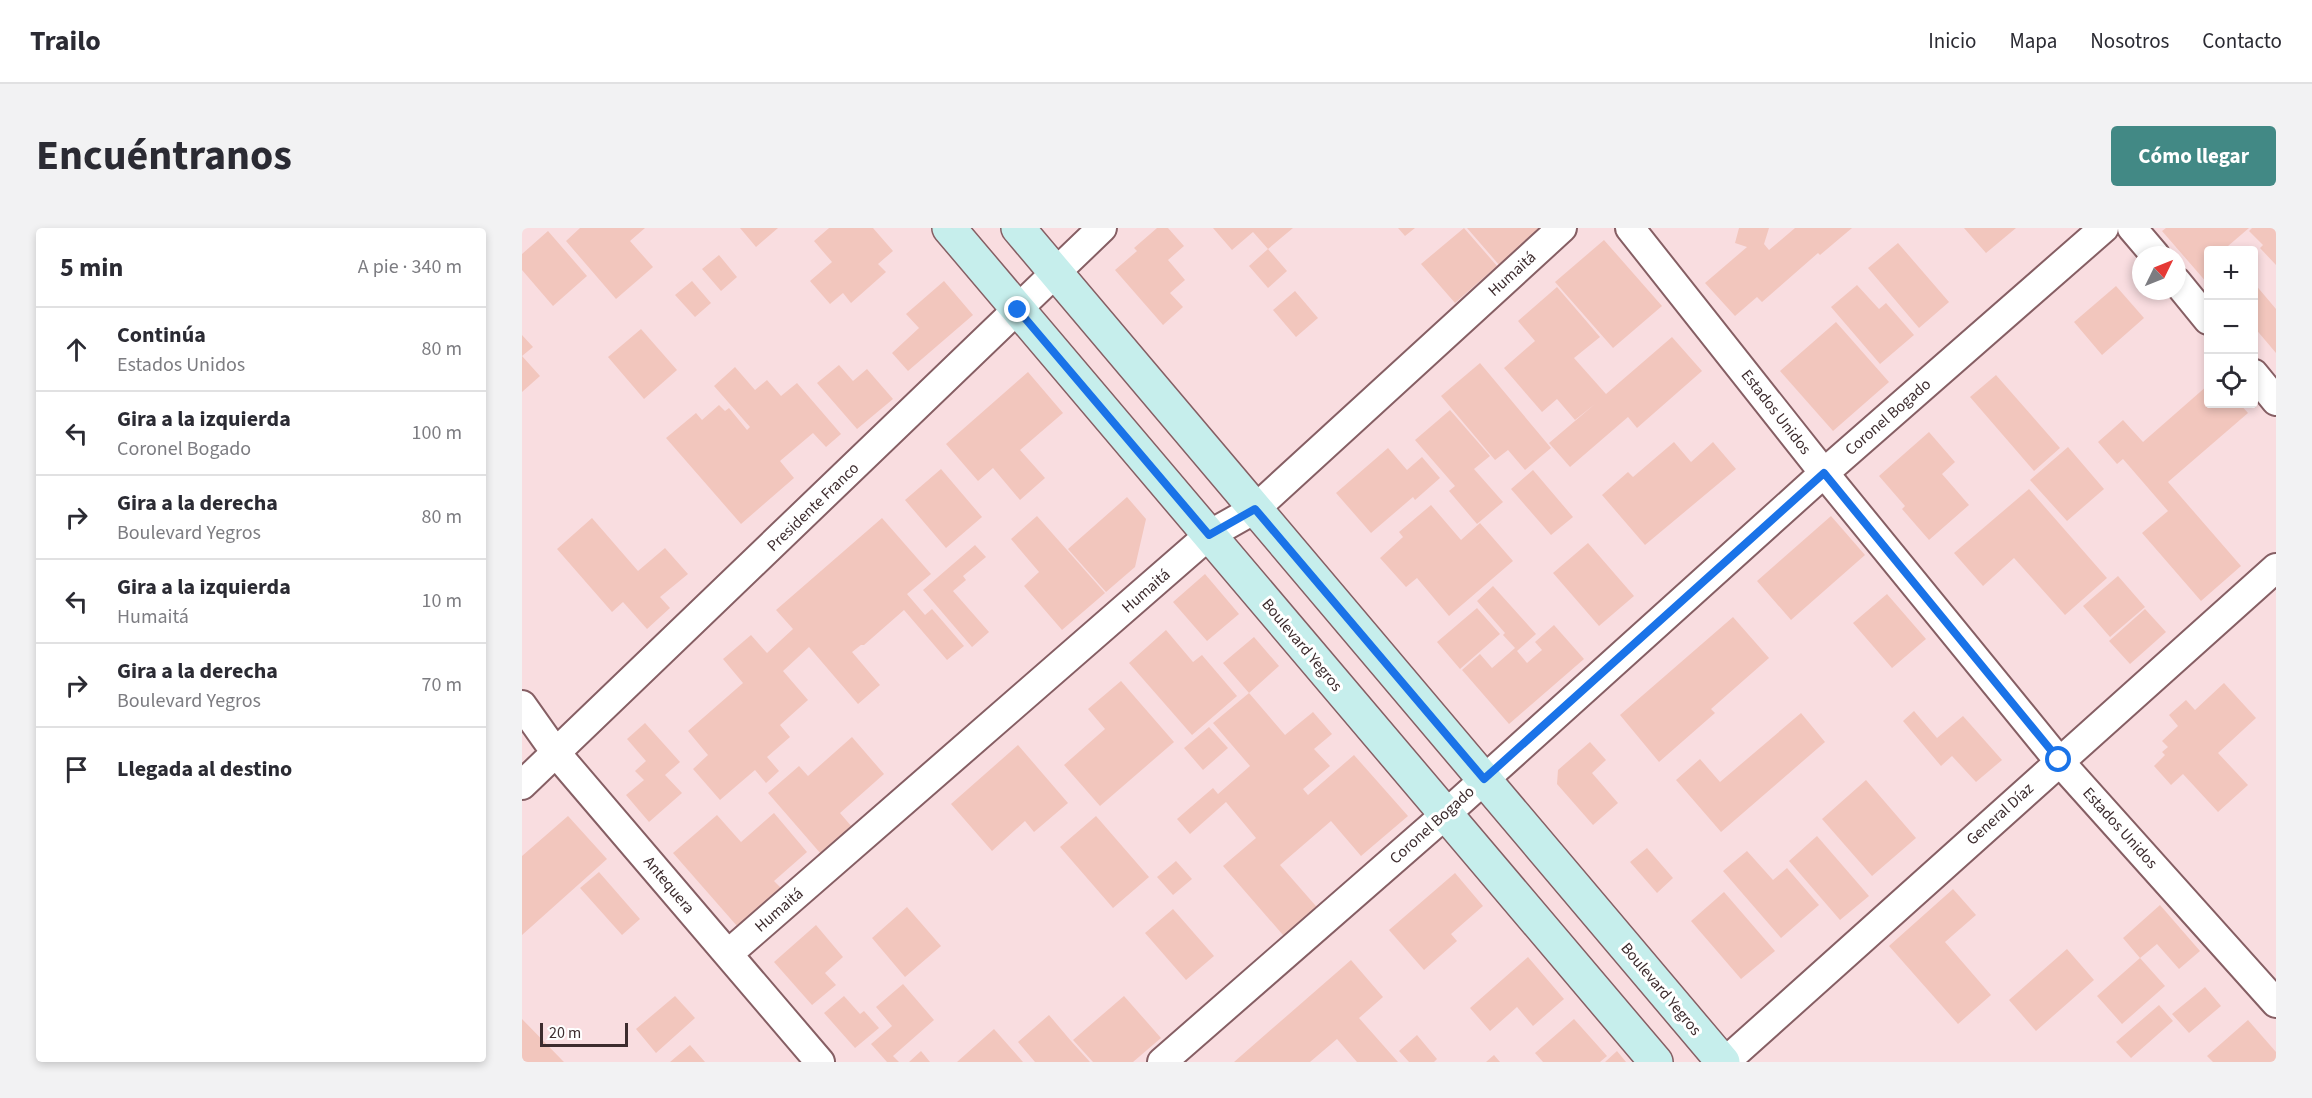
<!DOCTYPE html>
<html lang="es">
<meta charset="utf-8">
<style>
:root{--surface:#fff;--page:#f2f2f3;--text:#2b2b33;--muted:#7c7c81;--line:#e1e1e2;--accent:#428985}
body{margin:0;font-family:"Source Sans 3",sans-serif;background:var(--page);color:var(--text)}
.controls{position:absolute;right:18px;top:18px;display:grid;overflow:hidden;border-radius:6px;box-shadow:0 3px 9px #0003}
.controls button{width:54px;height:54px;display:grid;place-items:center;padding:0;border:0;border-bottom:2px solid var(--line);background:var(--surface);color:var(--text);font:30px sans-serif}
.compass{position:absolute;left:1610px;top:18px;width:54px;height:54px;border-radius:50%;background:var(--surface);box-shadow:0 3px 9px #0003;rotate:47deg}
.scale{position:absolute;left:18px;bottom:15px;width:88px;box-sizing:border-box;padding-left:6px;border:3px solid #3d2c2e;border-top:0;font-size:16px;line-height:21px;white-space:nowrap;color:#3d2c2e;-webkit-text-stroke:4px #fff;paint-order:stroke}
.stop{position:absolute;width:18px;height:18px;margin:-14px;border:4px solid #1a73e8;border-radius:50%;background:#fff}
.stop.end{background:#1a73e8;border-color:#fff;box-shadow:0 2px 6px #0008}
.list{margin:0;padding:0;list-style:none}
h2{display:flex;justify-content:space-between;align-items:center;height:78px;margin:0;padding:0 24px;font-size:26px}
h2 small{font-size:20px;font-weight:400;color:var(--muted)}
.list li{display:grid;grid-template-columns:39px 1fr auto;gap:18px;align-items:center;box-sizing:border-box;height:84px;padding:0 24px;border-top:2px solid var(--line)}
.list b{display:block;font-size:22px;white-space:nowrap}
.list p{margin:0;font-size:20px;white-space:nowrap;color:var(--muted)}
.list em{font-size:20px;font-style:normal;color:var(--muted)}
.icon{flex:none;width:33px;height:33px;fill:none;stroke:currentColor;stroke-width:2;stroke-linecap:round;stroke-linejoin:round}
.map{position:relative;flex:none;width:1754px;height:834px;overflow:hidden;border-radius:6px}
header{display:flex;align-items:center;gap:36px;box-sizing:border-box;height:84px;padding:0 30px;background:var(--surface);border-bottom:2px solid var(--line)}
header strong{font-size:28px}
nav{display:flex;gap:33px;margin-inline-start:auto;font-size:21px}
.intro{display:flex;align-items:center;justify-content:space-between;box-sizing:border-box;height:144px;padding:0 36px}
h1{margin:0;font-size:42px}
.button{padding:15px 27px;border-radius:6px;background:var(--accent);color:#fff;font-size:21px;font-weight:700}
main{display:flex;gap:36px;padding:0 36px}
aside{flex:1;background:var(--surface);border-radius:6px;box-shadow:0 3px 9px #0003}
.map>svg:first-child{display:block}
.building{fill:#f2c6bd}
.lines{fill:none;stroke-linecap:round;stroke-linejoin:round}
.street-casing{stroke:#865f64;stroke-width:32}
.secondary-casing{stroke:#865f64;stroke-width:36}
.street{stroke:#fff;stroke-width:28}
.secondary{stroke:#c6eeec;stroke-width:33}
.route{stroke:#1a73e8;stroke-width:8}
.labels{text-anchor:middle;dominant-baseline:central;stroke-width:6;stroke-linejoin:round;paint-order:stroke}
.street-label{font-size:16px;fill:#3d2c2e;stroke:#fff}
</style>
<header>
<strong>Trailo</strong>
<nav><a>Inicio</a><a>Mapa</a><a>Nosotros</a><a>Contacto</a></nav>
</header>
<div class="intro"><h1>Encuéntranos</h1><a class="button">Cómo llegar</a></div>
<main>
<aside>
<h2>5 min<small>A pie · 340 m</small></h2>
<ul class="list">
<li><svg class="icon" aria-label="ahead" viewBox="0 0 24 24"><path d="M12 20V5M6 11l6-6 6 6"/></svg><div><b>Continúa</b><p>Estados Unidos</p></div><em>80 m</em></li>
<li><svg class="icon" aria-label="left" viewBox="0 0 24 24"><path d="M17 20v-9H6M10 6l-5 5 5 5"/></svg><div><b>Gira a la izquierda</b><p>Coronel Bogado</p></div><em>100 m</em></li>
<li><svg class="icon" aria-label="right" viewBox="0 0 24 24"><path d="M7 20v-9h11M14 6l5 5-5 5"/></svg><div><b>Gira a la derecha</b><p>Boulevard Yegros</p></div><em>80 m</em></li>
<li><svg class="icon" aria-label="left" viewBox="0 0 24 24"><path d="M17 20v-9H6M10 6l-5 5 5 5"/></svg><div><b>Gira a la izquierda</b><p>Humaitá</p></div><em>10 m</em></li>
<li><svg class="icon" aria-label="right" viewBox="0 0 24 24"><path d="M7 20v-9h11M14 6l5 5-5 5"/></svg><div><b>Gira a la derecha</b><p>Boulevard Yegros</p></div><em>70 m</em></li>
<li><svg class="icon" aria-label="arrive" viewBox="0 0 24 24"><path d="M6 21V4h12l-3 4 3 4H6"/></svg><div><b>Llegada al destino</b></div></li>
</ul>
</aside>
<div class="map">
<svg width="1754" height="834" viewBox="0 0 1754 834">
<rect width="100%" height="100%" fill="#f9dde0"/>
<path class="building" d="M58 0H123L108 13 131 39 94 71 44 13Z
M218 0H256L234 19Z
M307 0H351L371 23 356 36 364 44 329 75 321 65 308 76 288 53 310 34 292 13Z
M635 0H646L662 18 646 32 663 52 648 65 661 79 641 97 593 42 615 23 612 20Z
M691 0H771L746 21 731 4 710 22Z
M876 0H893L883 8Z
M942 0 975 38 933 75 899 36Z
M945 0H1022L978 38Z
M1217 0H1247L1242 16 1247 22 1273 0H1330L1298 27 1296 25 1240 74 1235 69 1213 88 1183 55 1225 19 1213 15Z
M1442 0H1494L1464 25Z
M1644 0H1727L1706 18 1711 22H1686V56L1640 3Z
M1730 0H1754V37L1738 20 1741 17 1727 3Z
M26 3 65 48 31 78 0 42V26Z
M1082 12 1140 78 1091 120 1033 54Z
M1376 15 1427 74 1397 100 1346 40Z
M746 21 765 43 746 60 727 38Z
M197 27 215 49 199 63 180 41Z
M170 53 189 75 173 89 153 67Z
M422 53 451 87 386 143 370 125 397 100 384 86Z
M1732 55 1754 81V125L1732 99Z
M1335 57 1357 81 1364 75 1392 107 1358 136 1309 79Z
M1594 58 1622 90 1580 127 1552 94Z
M1035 59 1078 109 1052 130 1084 166 1150 109 1180 143 1115 200 1106 189 1048 239 1027 215 1073 176 1053 192 1035 171 1020 184 982 140 1013 113 996 93Z
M773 63 796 90 774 109 751 82Z
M1314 94 1367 154 1311 203 1258 143Z
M119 101 155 142 122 171 86 129Z
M0 107 11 119 0 128 18 148 0 164Z
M958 135 1029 220 1003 242 986 222 973 232 919 168Z
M317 137 331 153 345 141 371 171 335 201 295 155Z
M213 139 233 162 245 152 259 168 275 155 319 206 304 219 291 205 258 233 272 250 219 296 144 210 174 185 180 192 197 177 203 183 207 180 225 202 228 199 192 158Z
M506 144 541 185 498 222 523 250 498 272 471 240 456 253 424 216Z
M1474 147 1538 220 1512 243 1448 169Z
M1686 157V176H1718L1726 185 1646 254 1719 338 1679 373 1620 305 1646 283 1601 231 1595 236 1576 214 1601 192 1621 214Z
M928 182 968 228 952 241 981 274 955 296 927 263 933 258 893 212Z
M1407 204 1433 234 1420 246 1447 277 1407 312 1380 281 1383 278 1357 248Z
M1152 214 1169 234 1191 214 1214 241 1123 317 1080 267 1106 244 1111 249Z
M1546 219 1582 261 1545 293 1508 252Z
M866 220 885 242 900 229 918 250 893 272 891 269 849 305 814 265Z
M419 241 460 289 424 320 383 272Z
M1011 242 1051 289 1029 307 989 261Z
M1507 261 1585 350 1543 387 1492 330 1461 358 1432 325Z
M605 269 624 291 613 339 584 364 546 321Z
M909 277 939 312 958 295 991 333 927 388 895 350 884 359 858 330 881 309 877 304Z
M515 288 583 365 540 402 502 358 517 344 489 311Z
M1309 288 1343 327 1269 392 1235 353Z
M70 290 116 343 143 320 166 346 138 369 148 380 125 401 101 374 90 384 35 321Z
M360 290 409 346 385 366 403 387 410 381 442 418 425 432 382 382 342 417H339L330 424 358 457 336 476 287 419 261 443 286 472 258 497 268 509 245 529 257 543 244 555 233 542 198 572 171 541 186 527 166 503 221 455 201 431 229 407 245 425 271 401 254 382Z
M1066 315 1112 368 1077 398 1031 345Z
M453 317 464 329 441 348 444 352 431 363 467 404 450 419 401 362Z
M683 346 717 386 685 413 651 374Z
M1596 348 1623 379 1588 409 1561 378Z
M971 358 1014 406 995 423 1005 435 1020 422 1013 414 1032 397 1062 431 987 496 940 442 958 426 970 440 993 420 981 407 983 405 955 373Z
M1365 366 1404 411 1370 440 1331 395Z
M955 380 978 406 938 441 915 414Z
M1623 381 1644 404 1608 436 1587 413Z
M1211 389 1247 430 1189 481 1193 485 1137 534 1098 487Z
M644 402 671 434 680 427 715 468 670 507 607 435Z
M732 409 757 438 727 465 701 435Z
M599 453 652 514 578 578 542 537 583 501 566 481Z
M1702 455 1734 490 1696 525 1726 557 1696 584 1661 546 1649 557 1632 538 1643 527 1640 524 1646 519 1640 513 1656 498 1647 487 1664 472 1673 482Z
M727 465 763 507 791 484 810 506 792 521 808 538 781 561 786 567 832 527 886 588 839 628 809 593 758 637 800 685 767 714 701 638 734 610 704 574 668 606 655 591 691 560 696 566 728 538 691 495Z
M1392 483 1415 510 1441 488 1480 532 1454 554 1430 528 1419 538 1381 493Z
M1279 485 1303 514 1199 604 1154 552 1178 531 1198 554Z
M123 495 158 534 143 547 160 565 127 594 104 567 122 552 113 543 124 533 105 511Z
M687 499 706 520 681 542 662 520Z
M330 509 362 546 318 585 330 599 299 626 246 565 277 538 286 548Z
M1068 514 1084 532 1070 545 1096 575 1071 597 1035 556 1036 542Z
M496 517 546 575 512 604 503 593 470 623 429 576Z
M1344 552 1394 610 1350 648 1300 591Z
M252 585 285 624 252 653 259 660 215 698 151 625 195 587 219 614Z
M46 588 85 631 0 707V628Z
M574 588 627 649 591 680 538 619Z
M1295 608 1347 668 1318 692 1267 633Z
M1125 620 1151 650 1135 665 1108 634Z
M1225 623 1251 652 1265 640 1297 677 1259 710 1201 643Z
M654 633 670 651 651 667 635 649Z
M77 644 118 691 100 707 58 660Z
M933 645 961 678 929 706 935 713 902 742 867 702Z
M1431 661 1454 687 1423 714 1469 767 1436 796 1367 718Z
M1202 664 1253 723 1219 751 1169 693Z
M1638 677 1678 723 1657 741 1635 716 1618 730 1643 758 1600 796 1575 768 1618 730 1601 710Z
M385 679 419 718 383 749 350 710Z
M651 681 692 728 664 752 623 705Z
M294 697 321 729 303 745 314 757 290 777 252 734Z
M1545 721 1572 752 1514 803 1487 772Z
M1006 729 1042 771 1011 798 995 779 968 803 948 780Z
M829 732 861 769 837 790 876 834H835L815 811 788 834H712Z
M381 756 412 792 371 828 377 834H365L349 816 370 798 354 779Z
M1683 759 1699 778 1667 805 1650 786Z
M153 768 173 790 134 825 114 801Z
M322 768 338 786 342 783 357 800 333 820 302 785Z
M602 768 639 810 611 834H571L551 812Z
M1637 777 1651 793 1609 830 1594 814Z
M527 787 549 813 568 834H513L496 814Z
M0 791 39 831 42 834H0Z
M1052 791 1085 828 1078 834H1021L1013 825Z
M1726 792 1754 824V834H1691L1685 828Z
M472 801 501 834H435Z
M895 807 915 831 912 834H887L877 823Z
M168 817 183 834H148Z
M399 823 408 834H387Z
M1095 823 1104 834H1083Z
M972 827 978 834H964Z"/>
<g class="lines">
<g class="street-casing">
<path id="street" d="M1108 0 1302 245 1537 533 1754 775
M1610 0 1633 27
M1655 54 1686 92
M1732 146 1754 173
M0 477 34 525 298 834
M0 557 580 0
M206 726 687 307 733 281 1040 0
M640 834 924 586 1302 245 1582 0
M1203 834 1754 340"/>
</g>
<g class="secondary-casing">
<path id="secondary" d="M427 0 1134 834
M496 0 1201 834"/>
</g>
<use href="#street" class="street"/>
<use href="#secondary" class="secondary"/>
</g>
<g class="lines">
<path class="route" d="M496 82 687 307 733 281 962 551 1302 245 1537 532"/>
</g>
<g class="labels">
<g class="street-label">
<text transform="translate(990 46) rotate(-42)">Humaitá</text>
<text transform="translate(1254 184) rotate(52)">Estados Unidos</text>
<text transform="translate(1366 189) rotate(-41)">Coronel Bogado</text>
<text transform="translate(291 279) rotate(-44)">Presidente Franco</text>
<text transform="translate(624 363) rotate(-41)">Humaitá</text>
<text transform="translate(780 417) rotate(50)">Boulevard Yegros</text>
<text transform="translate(1478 586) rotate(-42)">General Díaz</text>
<text transform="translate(910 597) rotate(-42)">Coronel Bogado</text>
<text transform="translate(1598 600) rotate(48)">Estados Unidos</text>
<text transform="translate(147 657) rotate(50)">Antequera</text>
<text transform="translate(257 682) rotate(-41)">Humaitá</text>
<text transform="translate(1139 761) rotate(50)">Boulevard Yegros</text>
</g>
</g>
</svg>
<div class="controls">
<button>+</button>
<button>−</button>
<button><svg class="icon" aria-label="locate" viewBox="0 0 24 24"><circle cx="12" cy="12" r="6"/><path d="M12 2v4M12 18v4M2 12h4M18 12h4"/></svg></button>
</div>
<svg class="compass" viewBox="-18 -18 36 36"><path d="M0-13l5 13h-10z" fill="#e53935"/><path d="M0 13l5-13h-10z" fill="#7c7c81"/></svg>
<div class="scale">20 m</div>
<div class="stop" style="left:1537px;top:532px"></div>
<div class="stop end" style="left:496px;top:82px"></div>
</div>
</main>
